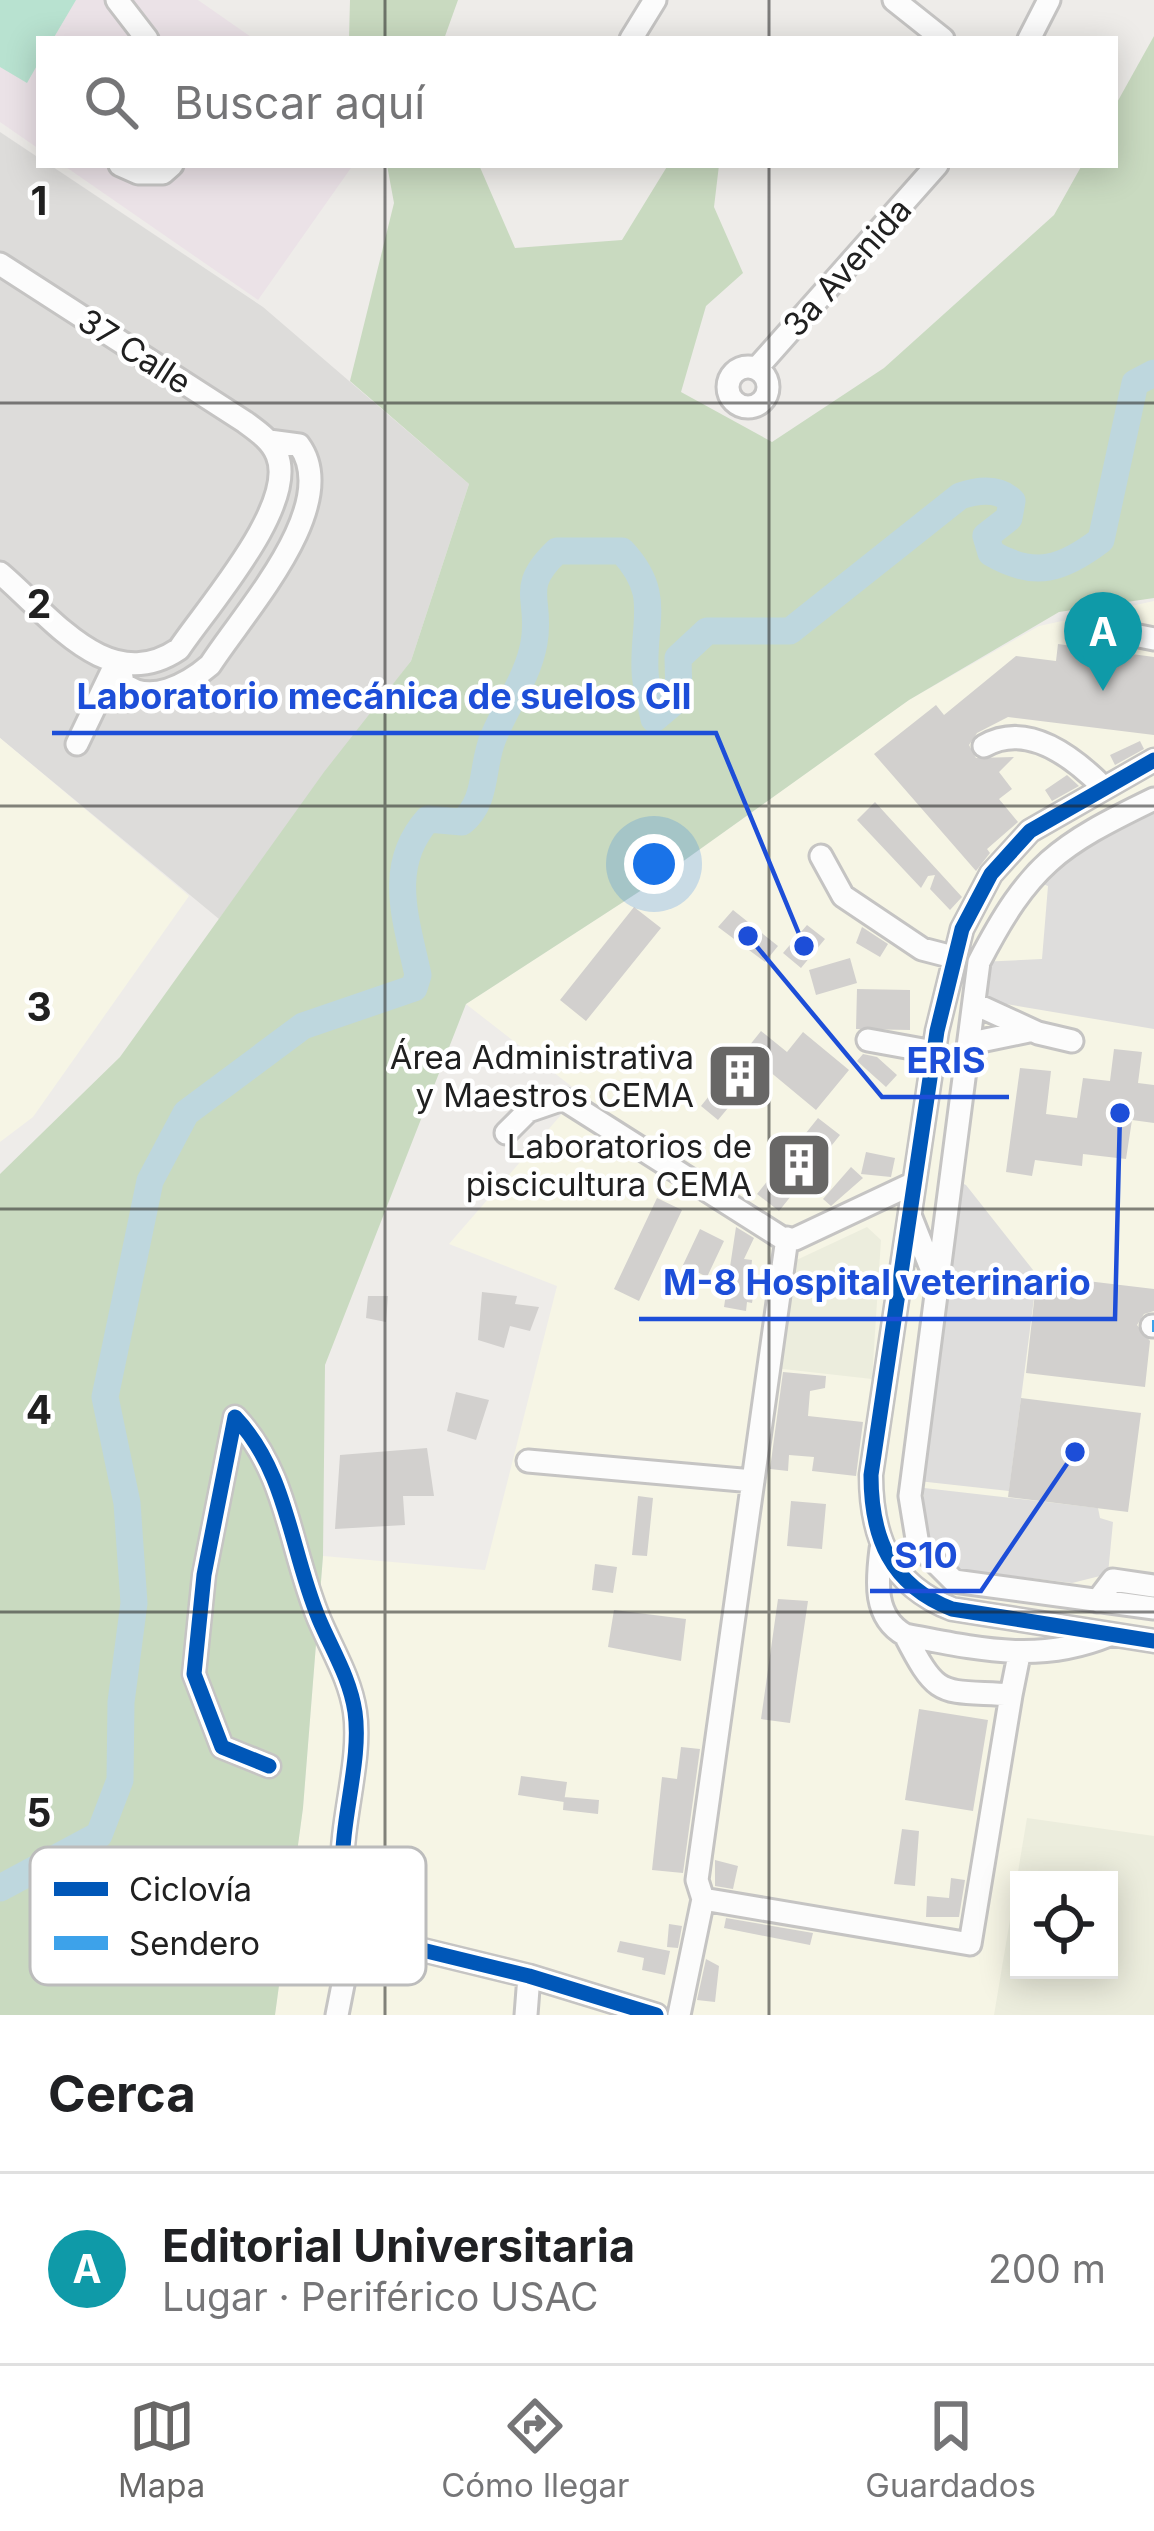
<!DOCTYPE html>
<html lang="es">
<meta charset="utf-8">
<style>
:root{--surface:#fff;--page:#f6f6f6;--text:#202124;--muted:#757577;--line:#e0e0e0;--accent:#686766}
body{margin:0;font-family:Inter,sans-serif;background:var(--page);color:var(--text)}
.controls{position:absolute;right:36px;bottom:36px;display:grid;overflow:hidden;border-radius:0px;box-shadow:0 6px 30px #0003}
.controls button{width:108px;height:108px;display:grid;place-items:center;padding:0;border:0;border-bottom:3px solid var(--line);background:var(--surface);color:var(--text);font:60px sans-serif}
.you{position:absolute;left:654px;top:864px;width:42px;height:42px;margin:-30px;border:9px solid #fff;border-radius:50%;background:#1a73e8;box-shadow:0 0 0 18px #1a73e833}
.badge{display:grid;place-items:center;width:78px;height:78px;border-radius:50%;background:var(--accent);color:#fff;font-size:39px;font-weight:700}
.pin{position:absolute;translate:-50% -99px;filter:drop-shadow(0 3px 6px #0008)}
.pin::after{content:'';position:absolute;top:63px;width:42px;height:36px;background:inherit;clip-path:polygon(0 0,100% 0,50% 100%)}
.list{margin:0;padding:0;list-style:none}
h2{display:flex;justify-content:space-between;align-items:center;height:156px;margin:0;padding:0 48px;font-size:51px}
h2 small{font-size:39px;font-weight:400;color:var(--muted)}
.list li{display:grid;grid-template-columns:78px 1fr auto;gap:36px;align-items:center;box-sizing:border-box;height:192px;padding:0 48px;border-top:3px solid var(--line)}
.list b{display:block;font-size:45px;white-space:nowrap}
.list p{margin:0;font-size:39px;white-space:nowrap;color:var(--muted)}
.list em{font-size:39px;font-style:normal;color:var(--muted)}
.icon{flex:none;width:66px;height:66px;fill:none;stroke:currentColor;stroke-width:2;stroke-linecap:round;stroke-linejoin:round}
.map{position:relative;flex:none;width:1154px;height:2015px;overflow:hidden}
.search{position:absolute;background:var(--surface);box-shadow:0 6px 30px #0003;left:36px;right:36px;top:36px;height:132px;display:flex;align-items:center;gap:30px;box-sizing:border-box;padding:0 42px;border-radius:0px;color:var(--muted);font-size:45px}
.sheet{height:348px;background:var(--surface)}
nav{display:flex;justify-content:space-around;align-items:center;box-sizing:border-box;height:168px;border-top:3px solid var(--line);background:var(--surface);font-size:33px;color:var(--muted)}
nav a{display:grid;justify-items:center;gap:6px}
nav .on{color:var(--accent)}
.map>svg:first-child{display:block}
.residential{fill:#dddcda}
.industrial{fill:#ebe2e7}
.education{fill:#f6f5e5;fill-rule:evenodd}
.farmland{fill:#eceddd;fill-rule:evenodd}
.forest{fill:#c9dac0}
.pitch{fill:#b8e2d0}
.parking{fill:#dedddc}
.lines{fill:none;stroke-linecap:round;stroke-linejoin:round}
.river{stroke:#bed7de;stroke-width:27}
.building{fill:#d2d0ce}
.minor-casing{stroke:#c5c4c3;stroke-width:27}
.minor{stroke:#fcfcfc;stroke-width:21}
.quiet{stroke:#3da2ea;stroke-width:12;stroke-dasharray:24 12;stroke-linecap:butt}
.cycleway-casing{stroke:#fff;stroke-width:22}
.cycleway{stroke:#0057b8;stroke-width:15}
.grid{fill:none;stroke:#202020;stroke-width:3;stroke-opacity:0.55}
.labels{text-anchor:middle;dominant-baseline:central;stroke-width:9;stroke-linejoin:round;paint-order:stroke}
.street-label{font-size:33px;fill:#202020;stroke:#fff}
.poi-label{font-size:33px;fill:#202020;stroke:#fff;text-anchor:end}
.key{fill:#fff;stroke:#bcbcbc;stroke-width:3}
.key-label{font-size:33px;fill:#202020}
.grid-label{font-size:39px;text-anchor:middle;font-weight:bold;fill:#202020;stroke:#fff;stroke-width:9;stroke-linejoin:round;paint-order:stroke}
.leader{fill:none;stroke:#1d4ed8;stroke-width:4.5}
.callout-dot{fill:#1d4ed8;stroke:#fff;stroke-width:4.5}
.callout-label{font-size:36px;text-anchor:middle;font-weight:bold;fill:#1d4ed8;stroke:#fff;stroke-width:9;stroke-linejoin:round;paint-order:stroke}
</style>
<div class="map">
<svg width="1154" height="2015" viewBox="0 0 1154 2015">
<rect width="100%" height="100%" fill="#eeece9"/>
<path class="residential" d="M0 132 39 158V165H50L263 307 469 484 411 661 219 919 0 738Z"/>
<path class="industrial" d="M0 0H198L254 39H39V149L0 122Z
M63 165H353L258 300Z"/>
<path class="education" d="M1154 601V2015H275L303 1808 323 1556 485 1570 557 1286 449 1244 580 1093 466 1004 654 882 909 700 1039 626ZM1019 1880H1109V1970H1019Z
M0 738 189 896 33 1117 0 1142Z"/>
<path class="farmland" d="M867 1227 881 1240 872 1379 774 1368 788 1264Z
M1027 1818 1154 1836V2015H994ZM1019 1880H1109V1970H1019Z"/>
<path class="forest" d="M350 0H458L444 39H349Z
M1154 36V598L1059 612 909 700 654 882 466 1004 325 1365 323 1556 303 1808 275 2015H0V1174L120 1057 324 772 411 661 469 484 350 381 394 203 387 165H479L515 248 622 240 668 165H719L714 207 743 273 706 306 681 392 772 442 884 368 1054 215 1082 165H1115V106Z"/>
<path class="pitch" d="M0 0H76L53 39H39V62L27 83 0 67Z"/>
<path class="parking" d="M1154 799V1029L988 1001 975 983 979 962 1042 959 1048 886 1028 878Z
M952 1178 966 1185 1037 1275 1009 1491 900 1479 914 1460Z
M924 1488 1098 1508 1100 1518 1113 1522 1108 1574 1072 1583 956 1569 957 1555 942 1551 924 1533Z"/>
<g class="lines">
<path class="river" d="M0 1888 99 1835 120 1780 121 1702 134 1603 127 1503 105 1397 150 1181 186 1113 303 1026 414 988 418 975C406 919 386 866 428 819L462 822C488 801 481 767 493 738 506 706 528 677 534 643 542 598 517 589 557 551H622C662 594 643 619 645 670 645 686 651 703 654 719L679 698 678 658 707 631H790L960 496C978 490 998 487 1012 501L1009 518 986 536 991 553C1035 579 1063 569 1101 540L1135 383 1154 373"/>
</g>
<path class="building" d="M1058 644 1154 657V735L1008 717 977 733 969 745 976 758 1014 757 999 772 1012 789 999 799 1018 822 987 849 990 853 976 871 874 754 936 705 944 715 1016 656 1056 661Z
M1140 741 1144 749 1115 765 1110 755Z
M1067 775 1079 786 1052 801 1045 790Z
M875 802 962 897 950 910 930 889 935 875 928 876 921 888 857 820Z
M634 907 661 928 586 1021 560 1000Z
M733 910 778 946 765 962 718 927Z
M807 925 825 939 801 968 783 953Z
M862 927 888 944 880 957 856 943Z
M850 958 857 983 816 995 809 970Z
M857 989 910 990V1030L856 1029Z
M761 1031 787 1052 803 1032 849 1070 816 1110 763 1066 718 1120 701 1106Z
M1114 1049 1142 1052 1138 1083 1154 1085V1123L1132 1120 1126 1159 1083 1154 1082 1166 1035 1160 1032 1176 1006 1172 1020 1068 1051 1071 1046 1114 1077 1118 1083 1078 1110 1081Z
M863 1054 877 1057 897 1075 886 1087 857 1061Z
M818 1118 840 1135 779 1211 757 1194Z
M866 1152 895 1158 891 1177 861 1174Z
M851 1167 863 1178 831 1206 823 1199Z
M657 1198 682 1210 639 1301 614 1289Z
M736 1227 754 1238 744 1259 752 1260 751 1270 757 1271 752 1303 747 1302 746 1311 724 1307Z
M700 1229 724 1241 707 1277 683 1265Z
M1037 1275 1154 1289V1311L1144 1314 1137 1325 1150 1341 1145 1387 1026 1373Z
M482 1292 517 1296 515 1304 539 1307 530 1331 510 1326 504 1348 478 1340Z
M368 1296H388L386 1322 366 1318Z
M783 1372 826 1376 825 1388 810 1391 808 1416 863 1422 856 1476 812 1471 814 1457 789 1455 788 1471 770 1469Z
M456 1392 489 1400 476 1440 447 1431Z
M1021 1398 1141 1413 1128 1512 1008 1497Z
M427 1448 434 1496H403L405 1525 335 1529 340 1455Z
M638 1496 653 1498 647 1556 632 1555Z
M791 1501 826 1504 822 1549 787 1546Z
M595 1564 617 1567 613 1593 592 1590Z
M778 1599 808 1601 790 1723 761 1719Z
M614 1610 686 1619 681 1661 608 1647Z
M919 1709 988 1720 973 1811 905 1800Z
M681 1747 700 1749 683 1873 652 1870 662 1777 677 1779Z
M521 1776 567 1782 564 1802 518 1795Z
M564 1797 599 1800 598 1814 563 1810Z
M902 1829 919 1831 915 1886 894 1884Z
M715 1860 738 1866 733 1889 715 1886Z
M951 1878 965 1880 959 1917H926L927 1896 949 1898Z
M726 1918 813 1933 810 1945 724 1928Z
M669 1924 682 1926 678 1948 667 1947Z
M620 1941 670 1951 665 1975 642 1970 644 1958 617 1952Z
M706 1959 719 1966 715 2002 697 2000Z"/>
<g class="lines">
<g class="minor-casing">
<path id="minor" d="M117 0 147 39
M894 0 943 39
M631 39 655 0
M1029 39 1049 0
M120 165 138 173H163L172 165
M0 264 245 422C257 431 271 440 277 455 298 505 207 607 179 649 108 697 52 617 0 573
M728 387a20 20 0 1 1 40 0a20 20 0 1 1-40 0Z
M756 369 937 165
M1134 635 1154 639
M120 667 123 683C149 706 188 684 210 665 244 612 343 505 299 445L269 441
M77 744 115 665
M984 746C1027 721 1073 757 1102 786
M1154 760 1030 831 991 874 962 929 937 1031 871 1475C871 1537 890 1585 952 1609L1154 1641
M1154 799C1057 846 1030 864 979 962L910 1496 918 1545 954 1581 1154 1608
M821 856 843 896 922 949 953 957
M975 1004 1038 1033 1072 1041
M868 1040 934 1052
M971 1043 1029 1031
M506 1133 528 1111 563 1099 782 1238 795 1239 914 1183
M910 1215 938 1286
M1152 1326H1154
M528 1461 753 1481
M881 1549C877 1581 873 1617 905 1635 978 1649 1039 1664 1109 1635
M1097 1601 1113 1580 1154 1586
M905 1635C939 1701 940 1690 1011 1695L1019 1655
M269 1766 222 1747 194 1674 204 1575 235 1417C288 1473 290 1550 319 1619 332 1650 350 1678 355 1712 365 1782 315 1877 365 1936L529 1976 656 2015
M703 1899 697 1880 787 1238
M337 2015 355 1924
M526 2015 529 1976
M679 2015 703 1899 970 1944 1011 1695"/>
</g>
<use href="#minor" class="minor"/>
<path class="quiet" d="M1152 1326H1154"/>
<g class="cycleway-casing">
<path id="cycleway" d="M1154 760 1030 831 991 874 962 929 937 1031 871 1475C871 1537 890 1585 952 1609L1154 1641
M269 1766 222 1747 194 1674 204 1575 235 1417C288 1473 290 1550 319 1619 332 1650 350 1678 355 1712 365 1782 315 1877 365 1936L529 1976 656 2015"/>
</g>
<use href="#cycleway" class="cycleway"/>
</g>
<path class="grid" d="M385 0V39M769 0V39M385 165V2015M769 165V2015M0 403H1154M0 806H1154M0 1209H1154M0 1612H1154"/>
<defs>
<g id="building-square" transform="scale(3.45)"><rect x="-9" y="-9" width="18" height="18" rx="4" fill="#686766" stroke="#fff"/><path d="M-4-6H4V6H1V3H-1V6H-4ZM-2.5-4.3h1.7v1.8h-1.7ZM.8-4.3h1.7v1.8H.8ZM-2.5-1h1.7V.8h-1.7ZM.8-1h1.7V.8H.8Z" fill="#fff"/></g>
</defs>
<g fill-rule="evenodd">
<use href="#building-square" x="740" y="1076"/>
<use href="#building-square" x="799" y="1165"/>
</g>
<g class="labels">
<g class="street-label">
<text transform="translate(847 267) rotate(-48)">3a Avenida</text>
<text transform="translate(135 351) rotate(33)">37 Calle</text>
</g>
<g class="poi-label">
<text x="694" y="1057">Área Administrativa<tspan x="694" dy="38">y Maestros CEMA</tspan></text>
<text x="752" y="1146">Laboratorios de<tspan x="752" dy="38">piscicultura CEMA</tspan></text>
</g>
</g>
<rect x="30" y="1847" width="396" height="138" rx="18" class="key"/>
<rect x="54" y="1882" width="54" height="14" fill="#0057b8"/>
<rect x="54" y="1936" width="54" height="14" fill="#3da2ea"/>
<g class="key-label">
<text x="129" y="1901">Ciclovía</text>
<text x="129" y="1955">Sendero</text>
</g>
<g class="grid-label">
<text x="39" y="215">1</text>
<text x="39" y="618">2</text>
<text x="39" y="1021">3</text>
<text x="39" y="1424">4</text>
<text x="39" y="1827">5</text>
</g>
<path class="leader" d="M804 946L716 733H52M748 936L882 1097H1009M1120 1113L1115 1319H639M1075 1452L981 1591H870"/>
<g class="callout-dot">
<circle cx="804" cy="946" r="12"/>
<circle cx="748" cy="936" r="12"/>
<circle cx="1120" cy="1113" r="12"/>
<circle cx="1075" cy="1452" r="12"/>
</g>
<g class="callout-label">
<text x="384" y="709">Laboratorio mecánica de suelos CII</text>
<text x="946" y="1073">ERIS</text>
<text x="877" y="1295">M-8 Hospital veterinario</text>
<text x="926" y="1568">S10</text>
</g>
</svg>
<div class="controls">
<button><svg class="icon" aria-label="locate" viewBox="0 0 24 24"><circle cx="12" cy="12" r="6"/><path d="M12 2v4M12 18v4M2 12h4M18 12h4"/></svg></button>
</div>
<div class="you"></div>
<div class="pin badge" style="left:1103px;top:691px;background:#0f9aa8">A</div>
<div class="search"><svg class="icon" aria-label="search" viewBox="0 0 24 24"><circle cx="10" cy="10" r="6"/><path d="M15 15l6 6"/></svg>Buscar aquí</div>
</div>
<section class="sheet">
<h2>Cerca<small></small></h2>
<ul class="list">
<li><span class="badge" style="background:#0f9aa8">A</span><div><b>Editorial Universitaria</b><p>Lugar · Periférico USAC</p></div><em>200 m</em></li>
</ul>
</section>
<nav>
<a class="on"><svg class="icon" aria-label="map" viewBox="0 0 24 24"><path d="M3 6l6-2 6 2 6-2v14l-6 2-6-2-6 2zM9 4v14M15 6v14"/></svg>Mapa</a>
<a><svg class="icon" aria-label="directions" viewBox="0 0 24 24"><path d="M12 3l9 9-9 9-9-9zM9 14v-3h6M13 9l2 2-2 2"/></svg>Cómo llegar</a>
<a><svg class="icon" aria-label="saved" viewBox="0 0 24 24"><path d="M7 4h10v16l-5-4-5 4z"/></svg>Guardados</a>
</nav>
